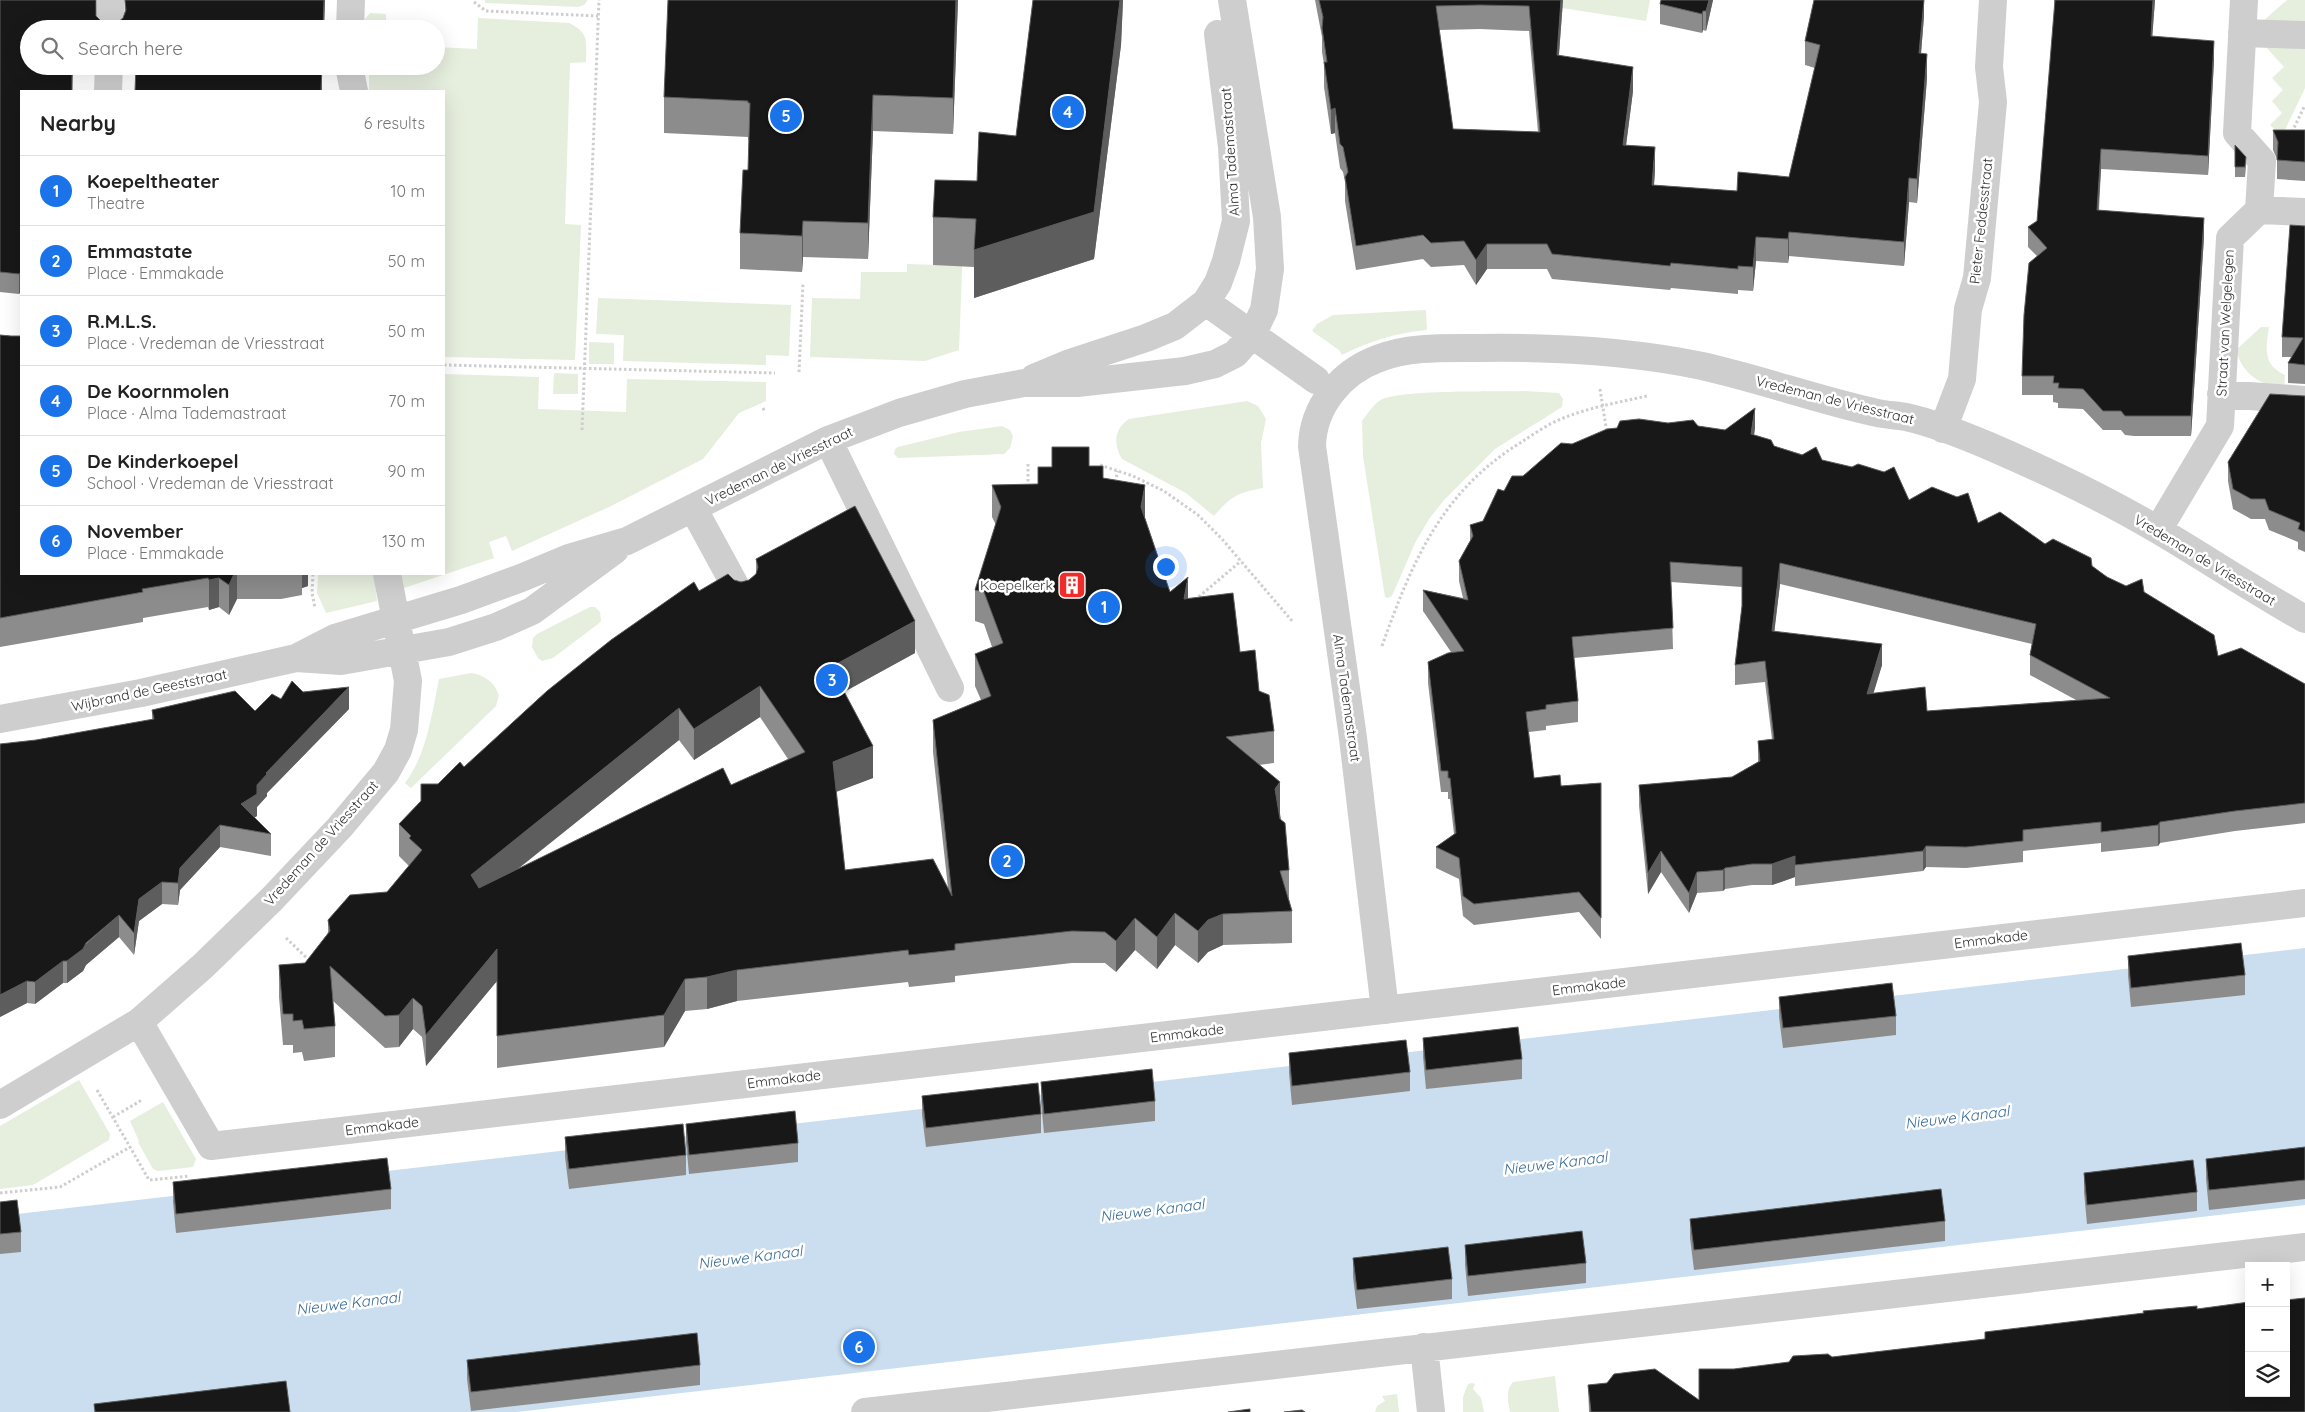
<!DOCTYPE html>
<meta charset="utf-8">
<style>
:root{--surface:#fff;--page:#f6f6f6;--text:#222;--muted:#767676;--line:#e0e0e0;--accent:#1a73e8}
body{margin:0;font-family:Quicksand,sans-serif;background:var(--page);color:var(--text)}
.controls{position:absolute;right:15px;bottom:15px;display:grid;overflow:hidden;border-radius:0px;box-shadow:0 5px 20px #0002}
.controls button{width:45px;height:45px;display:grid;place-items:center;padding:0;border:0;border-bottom:1px solid var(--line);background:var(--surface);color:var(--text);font:25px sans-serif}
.you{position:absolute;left:1165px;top:566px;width:18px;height:18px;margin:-12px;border:4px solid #fff;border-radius:50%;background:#1a73e8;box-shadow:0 0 0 8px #1a73e833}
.badge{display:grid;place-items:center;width:32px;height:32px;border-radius:50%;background:var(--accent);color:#fff;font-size:16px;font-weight:700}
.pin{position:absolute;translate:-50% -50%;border:2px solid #fff;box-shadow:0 1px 5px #0006}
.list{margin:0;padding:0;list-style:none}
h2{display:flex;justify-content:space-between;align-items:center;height:65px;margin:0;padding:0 20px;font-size:21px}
h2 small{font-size:16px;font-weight:400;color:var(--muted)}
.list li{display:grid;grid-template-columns:32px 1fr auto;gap:15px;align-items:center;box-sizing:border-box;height:70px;padding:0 20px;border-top:1px solid var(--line)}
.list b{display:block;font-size:19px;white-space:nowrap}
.list p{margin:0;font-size:16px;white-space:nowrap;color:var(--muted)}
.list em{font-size:16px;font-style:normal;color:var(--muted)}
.icon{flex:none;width:28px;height:28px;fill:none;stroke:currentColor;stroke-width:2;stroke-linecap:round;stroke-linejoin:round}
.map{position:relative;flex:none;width:2305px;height:1412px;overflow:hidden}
.search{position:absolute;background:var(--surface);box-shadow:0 5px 20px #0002;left:20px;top:20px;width:425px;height:55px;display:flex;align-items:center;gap:12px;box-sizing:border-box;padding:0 18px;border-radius:28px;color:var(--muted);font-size:19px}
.panel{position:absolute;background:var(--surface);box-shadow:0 5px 20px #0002;left:20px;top:90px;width:425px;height:485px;border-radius:0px}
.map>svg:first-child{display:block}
.green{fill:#e6eede}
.water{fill:#cadeef}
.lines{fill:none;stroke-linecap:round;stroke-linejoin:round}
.path{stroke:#cecece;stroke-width:3;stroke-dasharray:2.5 2.5;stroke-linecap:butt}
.minor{stroke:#cecece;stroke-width:28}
.wall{fill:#8c8c8c;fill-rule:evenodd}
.shaded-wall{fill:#5d5d5d}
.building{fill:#181818;stroke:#5d5d5d;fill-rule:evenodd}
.labels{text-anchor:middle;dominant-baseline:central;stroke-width:5;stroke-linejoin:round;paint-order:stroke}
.street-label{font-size:14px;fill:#313131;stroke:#fff}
.poi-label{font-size:14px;fill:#313131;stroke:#fff;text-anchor:end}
.water-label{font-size:15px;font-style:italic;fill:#396c99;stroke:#fff}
</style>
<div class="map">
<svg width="2305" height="1412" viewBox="0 0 2305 1412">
<rect width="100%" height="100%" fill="#fff"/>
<path class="green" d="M485 0H588L584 5 578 7 485 3Z
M1563 0H1650L1646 21 1562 8Z
M2287 0H2305V27L2263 21Z
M370 13 386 14V29H360V25Z
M478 18 569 23C590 33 586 42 586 62L570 63 565 224 581 225 575 360 444 357V91H369V66H436V47L477 49Z
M2305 44V88L2283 134 2281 135 2270 125 2282 113 2272 101 2283 90 2272 78 2284 67 2266 47Z
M963 244 959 350 925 361 810 357 812 298 860 299 861 272H907V264L937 265Z
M598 298 791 305 789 356 766 355V365L623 361 624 335 596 334Z
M1426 310 1427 330C1395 333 1370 341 1342 355L1339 350 1312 331 1317 324 1333 315Z
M2261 327H2269C2266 347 2262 365 2285 375L2284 389C2259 384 2243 375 2236 350Z
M589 342 614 343V364H589Z
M554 373 578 374V394H553Z
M444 374 539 377 538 409 626 412 627 379 766 382V401L739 413 703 459 611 506 512 551 506 536 489 542 494 558 401 589 398 574H444Z
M1524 391 1559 393 1563 399 1562 407 1495 449 1444 500 1429 519 1415 543 1392 596 1388 598 1385 597 1363 456 1362 421C1367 415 1372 406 1379 401 1395 389 1499 392 1524 391Z
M1247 401 1258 406 1266 419 1261 443 1263 488C1239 492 1230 497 1214 516L1186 493 1122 459C1113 444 1114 429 1129 419Z
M1002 426 1010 430 1013 436 1010 448 1004 454 898 458 894 454 895 449 898 447 959 432Z
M318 574H374L377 601 326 613 317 593Z
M590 607H595L600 612 601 621 598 624 553 658 542 661 538 658 532 647 533 638 537 634Z
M471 673C485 675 494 682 499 695L496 706 411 788 405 783C427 754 432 713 439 679Z
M79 1080 110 1134 109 1140 33 1185 0 1189V1126Z
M163 1102 196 1159 193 1167 158 1171 153 1169 138 1142 139 1141 130 1121Z
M1555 1376 1559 1412H1510C1508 1401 1505 1391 1513 1382Z
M1472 1383 1475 1384 1473 1389 1481 1398 1484 1412H1463V1397L1468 1384Z
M1397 1394 1399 1412H1375L1377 1406 1385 1401 1382 1396Z"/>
<path class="water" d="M2305 948V1205L517 1412H0V1216Z"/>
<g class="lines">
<path class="path" d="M474 2 486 11 598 16
M2292 132 2305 105
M444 365 775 373
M799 372 803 283
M1600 389 1607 433
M763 408 765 412
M582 430 599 0
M1028 464V488
M1100 465 1133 476 1164 491 1198 515 1222 539 1293 622
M1115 482 1118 471
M313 574 312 593 315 608
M1195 600 1241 561
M1382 646C1412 562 1441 492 1520 443 1534 434 1549 423 1566 417 1592 407 1620 402 1647 396
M286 938 311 962
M97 1090 149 1180 189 1176
M113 1117 142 1100
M0 1193 60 1187 130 1147"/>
<path class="minor" d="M110 29 111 0
M350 29 351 0
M2242 33 2305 35
M349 66 354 91
M108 91 109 66
M2259 210 2305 212
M1206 302 1316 380
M1034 378 1070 363 1146 338 1175 326 1206 302 1218 283 1226 261 1236 221 1232 147 1218 34
M2221 394 2305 400
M1943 429 1962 379 1968 309 1977 278 1993 102 1989 67 1993 0
M828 440 950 688
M693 508 742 598
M2158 530 2220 426 2230 238 2259 210 2262 161 2237 133 2244 0
M296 658 335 638 461 600 521 578 569 558 627 541 828 440 899 413 965 394 1024 383H1077L1185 371 1215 364 1235 354 1252 335 1264 310 1270 269 1267 217 1232 0
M0 719 141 693 296 658 341 661 449 642 496 627 532 611 615 550
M1385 1010 1353 738 1312 446C1313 407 1340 373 1377 359 1408 346 1448 348 1481 348 1555 347 1629 351 1702 366 1760 379 1815 399 1873 412 1884 415 1895 415 1906 417 1934 423 1963 435 1989 446 2047 471 2104 498 2158 530 2207 559 2255 591 2305 619
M139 1022 211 1146 2305 903
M0 1105 139 1022 203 966 272 899 340 827 386 772 398 750 404 730 408 681 387 574
M1424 1347 1431 1412
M865 1412 2305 1247"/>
</g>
<path class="wall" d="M0 0 96 16 102 22 109 25 117 23 123 18 125 11V0H325L324 29H29V66H94L93 74 73 73 72 91H21L19 294 0 292Z
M958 0 953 134 873 131 868 259 803 257 802 272 740 269V233L748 170 749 140H748V137L664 133V97Z
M1033 0H1123L1121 45 1094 259 974 298V267L933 265V217L977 181 1016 136Z
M1315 0H1563L1559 55 1633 91 1626 145 1655 171 1654 185 1737 191 1789 177 1815 68 1805 65V41L1924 0V16L1921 53 1927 78 1917 203 1909 202 1904 266 1789 256 1788 263 1756 261 1753 291 1738 290V294L1671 288 1670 290 1552 279 1547 269H1487L1476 285 1464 265 1431 267 1423 259 1356 270 1345 201V182L1343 172 1340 168 1335 133 1331 134 1324 87V64L1322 52V37ZM1480 29 1529 31 1538 132 1453 129 1439 30Z
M1713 0 1706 31 1703 30 1702 33 1660 24V4Z
M2054 0H2155L2152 36 2214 60 2208 175 2101 169 2099 210 2204 237 2191 436H2134L2125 435 2121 430H2103L2083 409 2058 408V403L2053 402V395H2022V376L2037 256 2028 247V227L2037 221 2055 5Z
M124 66H322L136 75H124Z
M2273 130H2305V181L2277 179V159L2273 150Z
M2235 145 2246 167 2245 177H2235Z
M2305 226V384L2288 383V363L2292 357H2282V337Z
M0 335 11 336 21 574H308V586L302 588V595L281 599H237L229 615 219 607 209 610 208 607 143 618V622L0 647Z
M2305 396V552L2298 549V542L2269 530 2265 519H2251L2233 509 2228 481V462Z
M1698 426 1725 430 1755 428 1754 435 1774 446 1822 460 1909 500 1978 523 2045 544 2092 566 2107 577 2126 586 2144 592 2218 656 2305 684V823L2235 831 2160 843 2158 846 2101 852V843L2023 851V862L1966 868 1926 867 1923 871 1795 886V877L1772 885H1752L1725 889 1723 891 1697 893 1689 913 1661 872 1648 894 1639 806V785L1732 777 1758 762V741L1772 739 1765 682 1735 685V665L1742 606V587L1671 582 1673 649 1574 658 1578 701V722L1546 726V730L1529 732 1534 778 1561 786 1601 783V939L1579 912 1474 925 1463 916 1459 879 1436 868V847L1454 834 1450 799H1448V792H1441L1428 683V662L1451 652 1423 611V590L1463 598 1459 581V561L1470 541V525L1483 521 1504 491 1523 476 1572 444ZM1780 584 2032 644 2030 655V675L2076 700 1927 711 1873 693 1882 665 1774 631Z
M1089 466 1145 516V518L1170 592 1188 599 1240 652 1259 691 1274 731V763L1259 765 1280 813 1289 870V899L1292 911V943L1223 945 1208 952 1198 963 1175 945 1157 969 1135 950 1116 972 1105 963H1072L955 976V982L909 987 908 982 737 1001 707 1009 685 1011 664 1047 497 1068V981L426 1066 422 1037 413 1029 399 1047 385 1048 333 1001 335 1026V1057L304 1061 302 1052 293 1053V1045H283L279 997V965L305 963 328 933V920L387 892 409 866 399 856V824L438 784 464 767 699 591 734 580 741 582 749 580 756 574V559L915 653 844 692 873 778 836 792 845 870 948 888 933 752V720L981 700 975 686V654L992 647 984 624 975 621V590L996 525 992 517V485L1038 484ZM760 717 788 759 731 785 518 869 679 740 694 760Z
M303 692 349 709 267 793V796L257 807V816L254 817 271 834V856L220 847 180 890 178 905 162 904 139 921 134 955 119 937 86 965 83 971 67 983H63L35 1004 27 1003 0 1017 36 740 152 720V710L255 711 281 699Z
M2128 956 2245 975V995L2131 1007 2128 976Z
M1779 997 1896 1016V1035L1783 1048 1779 1017Z
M1423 1038 1522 1059V1079L1426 1089 1423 1057Z
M1289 1053 1410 1072V1091L1292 1105 1289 1073Z
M1041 1082 1155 1101V1121L1044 1133 1041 1102Z
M922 1096 1041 1114V1133L926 1147 922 1115Z
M686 1124 798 1143V1162L689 1174 686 1143Z
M565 1137 686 1155V1175L569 1189 565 1157Z
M2305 1147V1199L2209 1210 2206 1179V1159Z
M2084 1173 2197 1192V1211L2087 1224 2084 1192Z
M173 1182 391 1189V1209L176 1233 173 1202Z
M0 1202 21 1232V1252L0 1254Z
M1690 1219 1945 1221V1241L1694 1270 1690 1238Z
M1465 1245 1586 1263V1283L1468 1296 1465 1265Z
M1353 1258 1452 1279V1299L1357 1309 1353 1277Z
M2197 1309 2249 1393 2305 1412H1589L1588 1385 1699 1400 1734 1369 1985 1339 2143 1313V1311Z
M467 1360 700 1365V1385L471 1411 467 1379Z"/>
<path class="shaded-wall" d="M324 0H325L324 29H323Z
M956 0H958L953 134V98Z
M1120 0H1123L1121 45 1094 259 974 298V250Z
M1561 0H1563L1557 79V55Z
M1709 0H1713L1706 31V11Z
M1924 0V16L1919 78V53Z
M2153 0H2155L2151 55V36Z
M1703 11V30L1702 33V14Z
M2214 41V60L2208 175V156Z
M1927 54V78L1917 203V179Z
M322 66V91H321Z
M1633 67V91L1623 169V145Z
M873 95V131L868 259V223Z
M1335 108V133L1331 134V110Z
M1655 147V171L1652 209V185Z
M2101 149V169L2097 229V210Z
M1909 178V202L1904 266V242Z
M2204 218V237L2191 436V416Z
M803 221V257L802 272V236Z
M1789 232V256L1788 263V239Z
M1756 237V261L1753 291V267Z
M1487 244V269L1476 285V260Z
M21 272V292L19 294V274Z
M1755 408V428L1751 455V434Z
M1145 485V516L1141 538V507Z
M1780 563V584L1772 652V631Z
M234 574H237V599L229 615V585Z
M302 574H308V586L302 588Z
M1188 577V608L1184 599Z
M219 578V607L209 610V580Z
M915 621V653L831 699V667Z
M1882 644V665L1867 715V694Z
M760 686V717L694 760V729Z
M349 687V709L267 793V796L257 807V816L241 826V804L257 785 266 773Z
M679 708V740L471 906V875Z
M873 746V778L833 793V762Z
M1280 782V813L1275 820V789Z
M2160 822V843L2158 846V825Z
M220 825V847L180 890 178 905V883L180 868Z
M1926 846V867L1923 871V851Z
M1661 851V872L1648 894V873Z
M1795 856V877L1772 885V864Z
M1725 868V889L1723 891V870Z
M1697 872V893L1689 913V893Z
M162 882V904L139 921 134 955V933L139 899Z
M1175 913V945L1157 969V937Z
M1223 914V945L1208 952 1198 963V931L1208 920Z
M119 915V937L86 965 83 971 67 983V961Z
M1135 918V950L1116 972V941Z
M497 949V981L426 1066V1035Z
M63 961V983L35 1004V982Z
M737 970V1001L707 1009V977Z
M685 979V1011L664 1047V1015Z
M27 981V1003L0 1017V995Z
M413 998V1029L399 1047V1015Z"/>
<path class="building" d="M0 0H96V16L102 22 109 25 117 23 123 18 126 10 125 0H324L323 29H29V66H72V91H21V272L19 274 0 272Z
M668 0H956L953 98 873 95 868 223 803 221 802 236 740 233 743 170H748L750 103H748V101L664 97Z
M1033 0H1120L1094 212 974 250 976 219 933 217 935 180 977 181 979 132 1016 136Z
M1319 0H1561L1557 55 1633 67 1623 145 1655 147 1652 185 1737 191 1738 172 1789 177 1820 45 1805 41 1814 0H1924L1919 53 1927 54 1917 179 1909 178 1904 242 1789 232 1788 239 1756 237 1753 267 1738 266V269L1671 263 1670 266 1552 254 1547 244H1487L1476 260 1464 241 1431 243 1423 235 1356 246 1345 177 1348 172 1343 147 1340 144 1335 108 1331 110 1324 62H1327L1322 28 1323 17ZM1480 5 1529 6 1540 132 1453 129 1436 6Z
M1661 0H1709L1706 11H1703L1702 14 1660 4Z
M2055 0H2153L2151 36 2214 41 2208 156 2101 149 2097 210 2204 218 2191 416H2125L2121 411H2103L2083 389 2058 388 2059 383H2053L2054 376H2022L2024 315 2029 263 2047 248 2028 227 2037 221Z
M136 66H322L321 91H135Z
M2273 130H2305V162L2277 160 2278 142Z
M2235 145 2246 157 2245 167H2235Z
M2290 225 2305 226V365L2288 363 2303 338 2282 337Z
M0 335 11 336H21V574H234L229 585 219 578 209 580 208 578 142 589 143 592 0 618Z
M2270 394 2305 396V532L2298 529 2300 523 2269 510 2265 499H2251L2233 489 2228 462Z
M1755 408 1751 434 1771 440 1774 446 1802 455 1816 447 1822 460 1852 467 1858 464 1884 472 1894 467 1909 500 1932 487 1957 497 1968 493 1978 523 2000 512 2045 544 2053 539 2091 558 2092 566 2107 577 2126 586 2142 579 2144 592 2214 635 2218 656 2241 648 2305 684V803L2235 811 2160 822 2158 825 2101 832V822L2023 830V841L1966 847 1926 846 1923 851 1795 865V856L1772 864H1752L1725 868 1723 870 1697 872 1689 893 1661 851 1648 873 1639 785 1732 777 1760 761 1758 741 1774 739 1765 661 1735 665 1742 606V567L1670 562 1673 628 1572 637 1578 701 1546 705V709L1526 712 1534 778 1560 775 1561 786 1601 783V918L1579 892 1474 904 1463 896 1459 858 1436 847 1456 833 1450 778H1448V771H1441L1428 662 1448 653 1464 651 1423 590 1468 600 1459 561 1473 536 1470 525 1483 521 1498 489 1504 491 1512 476H1523L1561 443 1572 444 1607 429 1617 428 1620 421 1639 419 1668 423 1693 420 1698 426 1725 430ZM1780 563 2036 624 2030 655 2110 698 1927 711 1925 687 1867 694 1882 644 1772 631Z
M1052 447H1089V466H1103V478L1145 485 1141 507 1170 592 1188 577 1184 599 1233 593 1240 652 1255 650 1259 691 1269 695 1274 731 1226 737 1280 782 1275 789 1280 819 1285 823 1289 870 1280 871 1292 911 1223 914 1208 920 1198 931 1175 913 1157 937 1135 918 1116 941 1105 932 1072 931 955 944V950L909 955 908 950 737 970 707 977 685 979 664 1015 497 1036V949L426 1035 422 1006 413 998 399 1015 385 1016 330 966 335 1026 304 1029 302 1020 293 1021V1014H283L279 965 305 963 330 931 328 920 350 895 387 892 422 850 409 838 411 836 399 824 421 801V784H438L460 762 464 767 547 691 611 640 694 582 699 591 728 574 734 580 741 582 749 580 756 574 758 567 756 559 855 506 915 621 831 667 873 746 833 762 845 870 933 859 952 896 933 720 991 696 975 654 1003 643 984 592 975 590 1001 507 992 485 1038 484V467H1052ZM760 686 805 752 731 785 723 768 479 888 471 875 679 708 694 729Z
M292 681 303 692 349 687 266 773 267 774 257 785V794L241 804 271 834 220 825 180 868 178 883 162 882 139 899 134 933 119 915 86 943 83 949 67 961H63L35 982 27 981 0 995V744L36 740 154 719 152 710 235 691 255 711 272 694 281 699Z
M2241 943 2245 975 2131 988 2128 956Z
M1892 983 1896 1016 1783 1028 1779 997Z
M1518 1027 1522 1059 1426 1070 1423 1038Z
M1406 1040 1410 1072 1292 1086 1289 1053Z
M1152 1069 1155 1101 1044 1114 1041 1082Z
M1038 1083 1041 1114 926 1128 922 1096Z
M795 1111 798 1143 689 1155 686 1124Z
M683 1124 686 1155 569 1169 565 1137Z
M2305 1147V1180L2209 1190 2206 1159Z
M387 1158 391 1189 176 1214 173 1182Z
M2193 1160 2197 1192 2087 1205 2084 1173Z
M1941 1189 1945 1221 1694 1250 1690 1219Z
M17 1200 21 1232 0 1234V1202Z
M1582 1231 1586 1263 1468 1276 1465 1245Z
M1448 1247 1452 1279 1357 1290 1353 1258Z
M2305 1298V1412H1591L1588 1385 1607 1383 1614 1374 1655 1369 1699 1400V1369H1734L1789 1362 1793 1356 1828 1354 1832 1357 1985 1339V1332L2144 1313 2143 1311 2197 1306V1309L2249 1302V1393H2286V1300Z
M697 1333 700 1365 471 1392 467 1360Z
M286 1381 290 1412H95L94 1404Z
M1250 1409V1412H1228Z
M1302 1410 1305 1412H1284Z"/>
<defs>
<g id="building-square" transform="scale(1.4375)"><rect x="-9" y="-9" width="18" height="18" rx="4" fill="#f02c2b" stroke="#fff"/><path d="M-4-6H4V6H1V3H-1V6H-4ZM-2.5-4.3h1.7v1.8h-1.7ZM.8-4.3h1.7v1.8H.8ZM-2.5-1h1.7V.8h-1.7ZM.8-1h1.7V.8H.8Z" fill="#fff"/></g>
</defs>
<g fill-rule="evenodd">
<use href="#building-square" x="1072" y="585"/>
</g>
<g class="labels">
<g class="street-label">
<text transform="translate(1230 152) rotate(-94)">Alma Tademastraat</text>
<text transform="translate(1981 221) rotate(-84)">Pieter Feddesstraat</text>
<text transform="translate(2225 323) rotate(-87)">Straat van Welgelegen</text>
<text transform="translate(1835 400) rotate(14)">Vredeman de Vriesstraat</text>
<text transform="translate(779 466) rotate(-26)">Vredeman de Vriesstraat</text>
<text transform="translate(2205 560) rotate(31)">Vredeman de Vriesstraat</text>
<text transform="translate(149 690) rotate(-12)">Wijbrand de Geeststraat</text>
<text transform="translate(1347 698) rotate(82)">Alma Tademastraat</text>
<text transform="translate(321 843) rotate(-48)">Vredeman de Vriesstraat</text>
<text transform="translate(1991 939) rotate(-7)">Emmakade</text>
<text transform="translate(1589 986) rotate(-7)">Emmakade</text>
<text transform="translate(1187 1033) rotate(-7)">Emmakade</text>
<text transform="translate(784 1079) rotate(-7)">Emmakade</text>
<text transform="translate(382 1126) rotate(-7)">Emmakade</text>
</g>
<g class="poi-label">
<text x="1053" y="585">Koepelkerk</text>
</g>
<g class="water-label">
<text transform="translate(1957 1117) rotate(-7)">Nieuwe Kanaal</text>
<text transform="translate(1555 1163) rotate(-7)">Nieuwe Kanaal</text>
<text transform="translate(1152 1210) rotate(-7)">Nieuwe Kanaal</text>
<text transform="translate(750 1257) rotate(-7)">Nieuwe Kanaal</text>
<text transform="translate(348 1303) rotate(-7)">Nieuwe Kanaal</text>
</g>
</g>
</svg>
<div class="controls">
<button>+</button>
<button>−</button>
<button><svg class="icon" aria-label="layers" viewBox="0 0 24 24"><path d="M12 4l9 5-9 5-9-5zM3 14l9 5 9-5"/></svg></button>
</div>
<div class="you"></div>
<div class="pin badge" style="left:1104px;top:607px">1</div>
<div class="pin badge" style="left:1007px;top:861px">2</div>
<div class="pin badge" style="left:832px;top:680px">3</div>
<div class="pin badge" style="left:1068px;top:112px">4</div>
<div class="pin badge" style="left:786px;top:116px">5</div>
<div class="pin badge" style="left:859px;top:1347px">6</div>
<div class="search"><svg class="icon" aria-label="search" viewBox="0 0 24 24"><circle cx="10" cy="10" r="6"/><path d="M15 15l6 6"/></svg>Search here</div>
<section class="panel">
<h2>Nearby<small>6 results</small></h2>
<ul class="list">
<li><span class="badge">1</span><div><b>Koepeltheater</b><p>Theatre</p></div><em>10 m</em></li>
<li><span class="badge">2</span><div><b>Emmastate</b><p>Place · Emmakade</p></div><em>50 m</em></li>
<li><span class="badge">3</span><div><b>R.M.L.S.</b><p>Place · Vredeman de Vriesstraat</p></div><em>50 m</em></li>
<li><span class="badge">4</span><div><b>De Koornmolen</b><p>Place · Alma Tademastraat</p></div><em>70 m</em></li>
<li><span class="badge">5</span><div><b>De Kinderkoepel</b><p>School · Vredeman de Vriesstraat</p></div><em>90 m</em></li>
<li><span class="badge">6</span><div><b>November</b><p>Place · Emmakade</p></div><em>130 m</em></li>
</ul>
</section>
</div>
